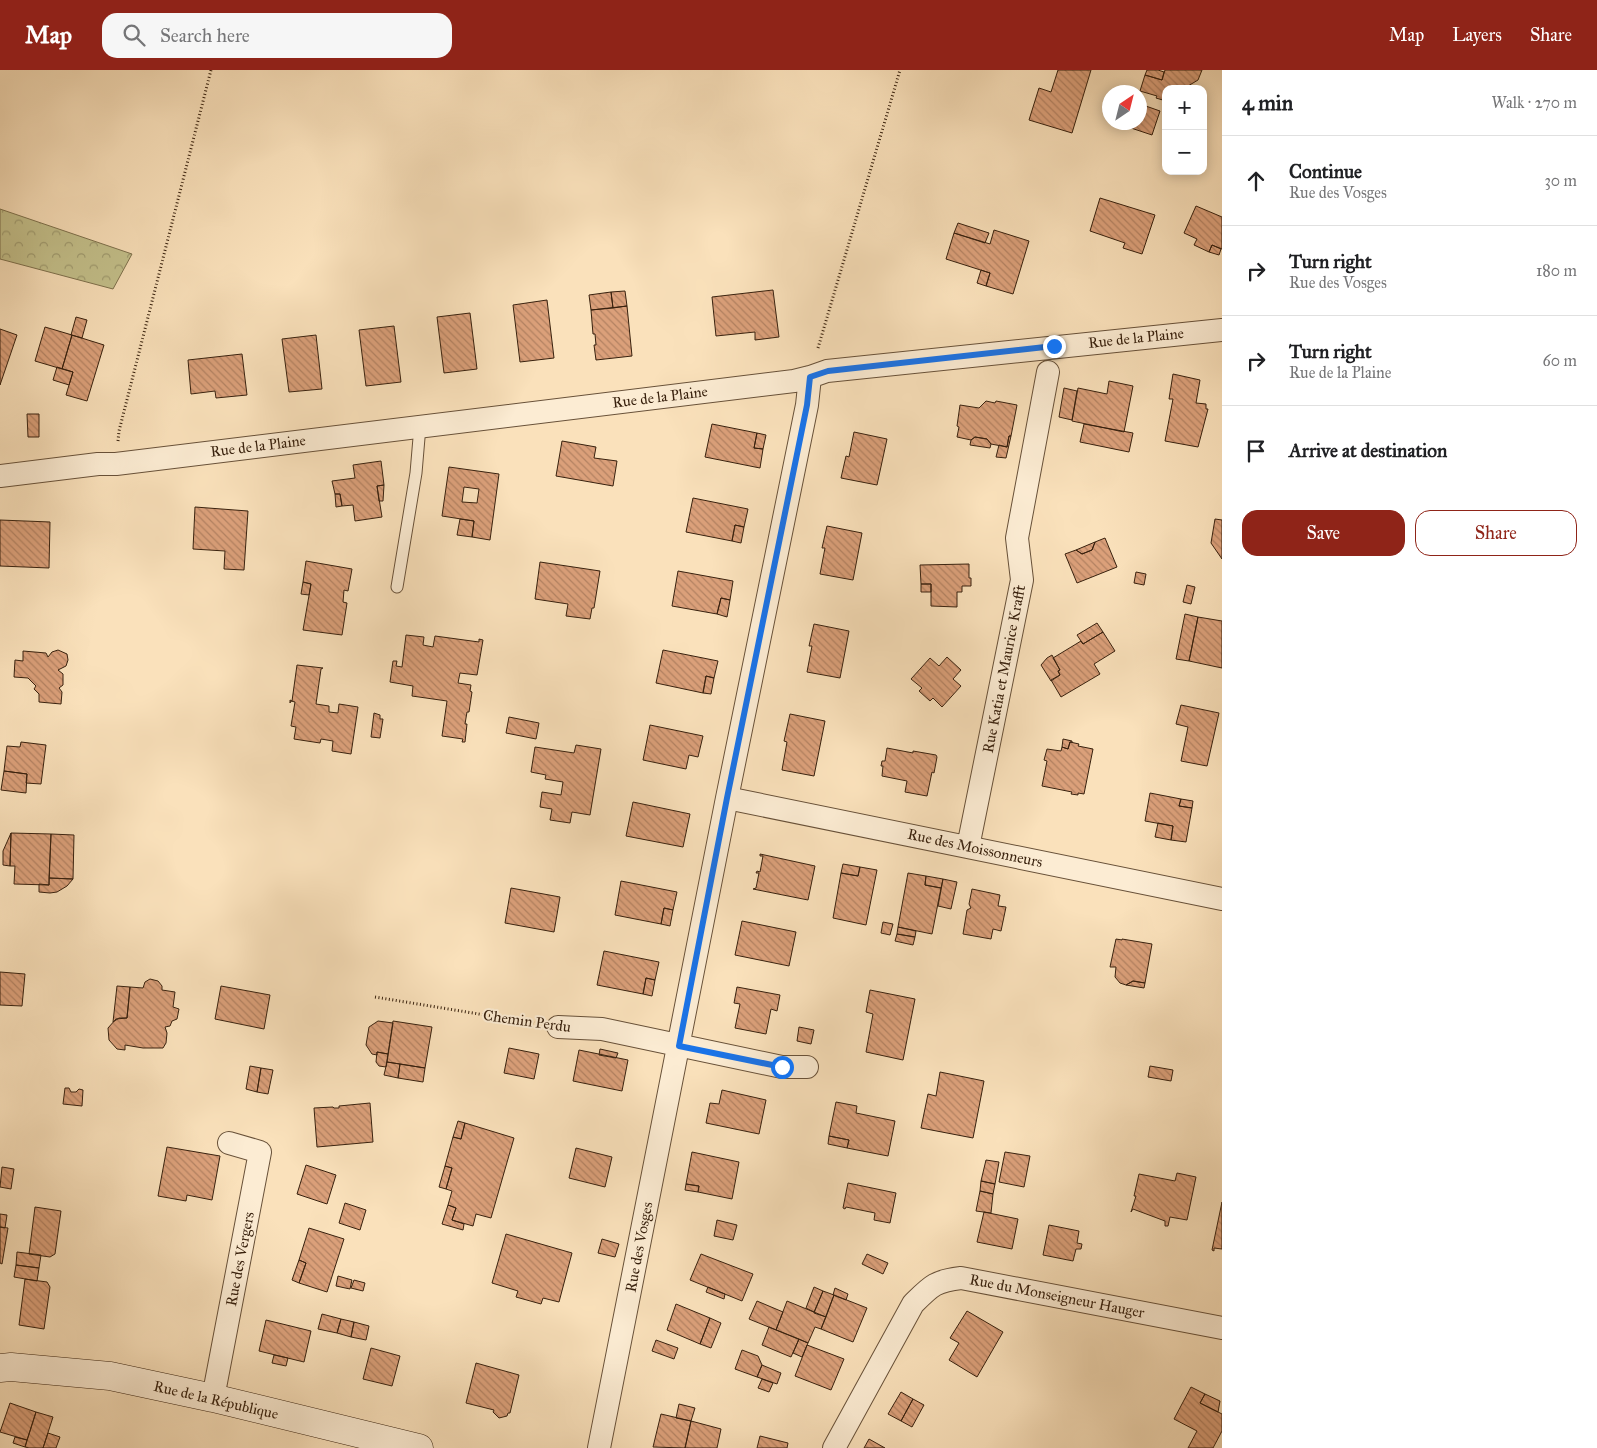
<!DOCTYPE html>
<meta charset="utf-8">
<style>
:root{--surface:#fff;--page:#f6f6f6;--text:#202124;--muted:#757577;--line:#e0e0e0;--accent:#8f2418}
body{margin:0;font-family:"IM FELL Great Primer",serif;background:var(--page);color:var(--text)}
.controls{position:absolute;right:15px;top:15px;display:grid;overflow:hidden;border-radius:10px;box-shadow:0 2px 12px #0003}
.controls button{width:45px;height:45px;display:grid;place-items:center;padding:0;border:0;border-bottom:1px solid var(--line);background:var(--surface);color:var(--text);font:25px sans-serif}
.compass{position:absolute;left:1102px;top:15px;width:45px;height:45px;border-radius:50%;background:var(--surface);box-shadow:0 2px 12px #0003;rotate:35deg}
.stop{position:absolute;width:15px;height:15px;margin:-11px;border:4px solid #1a73e8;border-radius:50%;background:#fff}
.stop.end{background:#1a73e8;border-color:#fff;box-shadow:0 1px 5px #0008}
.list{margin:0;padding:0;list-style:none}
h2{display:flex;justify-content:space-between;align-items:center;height:65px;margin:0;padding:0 20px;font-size:21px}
h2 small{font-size:16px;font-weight:400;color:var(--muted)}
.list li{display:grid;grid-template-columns:32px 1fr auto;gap:15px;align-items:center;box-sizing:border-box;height:90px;padding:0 20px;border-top:1px solid var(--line)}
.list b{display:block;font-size:19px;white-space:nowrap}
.list p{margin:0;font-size:16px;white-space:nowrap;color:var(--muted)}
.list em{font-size:16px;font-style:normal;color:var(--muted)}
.actions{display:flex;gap:10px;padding:15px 20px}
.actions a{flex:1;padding:11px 0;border:1px solid var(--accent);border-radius:15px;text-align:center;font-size:18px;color:var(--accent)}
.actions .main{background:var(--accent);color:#fff}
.icon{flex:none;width:28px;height:28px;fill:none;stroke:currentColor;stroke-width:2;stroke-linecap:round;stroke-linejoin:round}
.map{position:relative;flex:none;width:1222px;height:1378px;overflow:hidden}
header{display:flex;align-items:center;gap:30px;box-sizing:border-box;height:70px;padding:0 25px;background:var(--accent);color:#fff}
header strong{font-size:24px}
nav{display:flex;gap:28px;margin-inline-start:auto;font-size:18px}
.search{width:350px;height:45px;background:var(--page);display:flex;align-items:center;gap:12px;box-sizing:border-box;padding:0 18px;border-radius:15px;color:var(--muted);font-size:19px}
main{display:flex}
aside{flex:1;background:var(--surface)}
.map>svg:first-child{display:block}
.forest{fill:url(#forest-crowns);stroke:#7e714d}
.building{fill:url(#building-back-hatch);stroke:#38210e;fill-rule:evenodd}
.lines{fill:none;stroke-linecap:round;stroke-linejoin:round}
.lane-casing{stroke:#685139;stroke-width:13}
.street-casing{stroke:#685139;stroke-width:24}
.secondary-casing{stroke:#38210e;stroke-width:29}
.path{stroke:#38210e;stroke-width:3;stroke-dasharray:1 2.5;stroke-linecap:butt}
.lane{stroke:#fcecd3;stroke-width:11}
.street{stroke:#fcecd3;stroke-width:22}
.secondary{stroke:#fcecd3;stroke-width:28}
.route{stroke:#1a73e8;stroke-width:6}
.labels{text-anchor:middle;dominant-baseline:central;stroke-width:4;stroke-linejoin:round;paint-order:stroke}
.street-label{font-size:15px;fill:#38210e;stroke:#fcecd3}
</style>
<header>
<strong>Map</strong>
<div class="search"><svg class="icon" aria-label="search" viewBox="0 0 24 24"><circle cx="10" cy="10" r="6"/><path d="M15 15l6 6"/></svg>Search here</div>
<nav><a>Map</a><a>Layers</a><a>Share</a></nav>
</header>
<main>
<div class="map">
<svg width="1222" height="1378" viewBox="0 0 1222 1378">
<defs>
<pattern id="forest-crowns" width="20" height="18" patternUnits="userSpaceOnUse" patternTransform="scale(1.25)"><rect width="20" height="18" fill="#c4c18c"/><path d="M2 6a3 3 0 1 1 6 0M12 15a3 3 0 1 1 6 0" fill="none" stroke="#a09c71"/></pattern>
<pattern id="building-back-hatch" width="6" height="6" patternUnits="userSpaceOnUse" patternTransform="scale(1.25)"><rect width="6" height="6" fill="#dba07a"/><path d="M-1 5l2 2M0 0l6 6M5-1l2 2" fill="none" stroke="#b38262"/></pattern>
</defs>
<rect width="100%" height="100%" fill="#fae1bb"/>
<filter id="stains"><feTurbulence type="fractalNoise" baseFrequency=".004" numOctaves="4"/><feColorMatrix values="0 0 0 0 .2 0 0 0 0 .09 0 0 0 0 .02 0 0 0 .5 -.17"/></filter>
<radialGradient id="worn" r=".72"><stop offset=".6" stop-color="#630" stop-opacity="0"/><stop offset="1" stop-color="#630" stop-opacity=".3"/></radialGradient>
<path class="forest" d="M0 139 132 184 113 219 0 189Z"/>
<path class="building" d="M1058 0H1091L1072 63 1029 50 1039 18 1051 22Z
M1147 0H1158L1164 2 1162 10 1145 5Z
M1165 0H1202L1198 10 1183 19H1166V31L1156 28 1157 26 1140 21 1145 5 1162 10Z
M1140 34 1160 41 1152 65 1128 57 1130 52H1140Z
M1100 128 1155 145 1142 184 1123 178 1125 173 1090 161Z
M1196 136 1222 147V179L1212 175 1209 182 1194 175 1197 169 1184 163Z
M958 153 989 163 985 173 954 163Z
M994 160 1029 171 1013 224 986 216 990 203 946 189 954 163 990 174Z
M1212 175 1221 179 1219 185 1209 182Z
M981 200 990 203 986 216 977 213Z
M773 220 779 267 755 270V262L716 266 712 227Z
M625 221 627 236 613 238 611 222Z
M611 222 613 238 591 240 589 225Z
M547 230 554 288 520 292 513 235Z
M627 236 632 286 596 290 594 275H596L595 264H593L591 240Z
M470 243 477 299 444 303 437 247Z
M76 247 87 250 82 268 71 265Z
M394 256 401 312 366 316 359 260Z
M45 257 72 265 62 299 35 291Z
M0 259 17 265 0 315Z
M72 265 104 275 87 331 66 325 73 302 62 299Z
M316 265 322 319 289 322 282 269Z
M242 284 247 325 216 328 215 321 191 324 188 290Z
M57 297 73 302 69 315 53 310Z
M1173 304 1200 310 1196 333 1206 334V339H1208L1198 377 1165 371 1173 329H1169Z
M1109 311 1133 316 1124 362 1072 351 1078 318 1107 324Z
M1064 318 1077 321 1072 350 1059 347Z
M986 331 995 333 996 331 1017 335 1011 366H1009L1007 377 991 374 987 369 975 367 971 370 957 367 959 357 957 356 960 335 979 338Z
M27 344H39V367H28Z
M712 354 757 363 754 378 763 379 760 398 705 387Z
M1084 354 1133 363 1129 382 1080 372Z
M854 362 887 369 877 415 841 408 846 386 849 387Z
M757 363 766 365 763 379 754 378Z
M1009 366H1011L1006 388 996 387 999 375 1007 377Z
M975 367 987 369 991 374 990 378 970 375 971 370Z
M562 371 596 377 594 388 617 391 613 416 556 406Z
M381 391 384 415 377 416 382 447 355 451 353 435 342 436 340 424H335L332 411 355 408 353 395Z
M449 397 499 404 490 470 472 467 474 451 442 446ZM464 417 479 419 477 433 462 432Z
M384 415 383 431H379L377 416Z
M335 424H340L342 436 336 437Z
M693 428 748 439 744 457 735 455 732 471 686 462Z
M195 437 248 441 244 500 224 499 225 481 193 479Z
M460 449 474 451 472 467 457 465Z
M1215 449 1222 450V489L1211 473Z
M0 450 50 452 49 498 0 496Z
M735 455 744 457 741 473 732 471Z
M827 456 862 463 853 510 820 504 825 478H822Z
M1105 468 1117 497 1077 513 1065 484 1076 480 1082 484 1092 480 1095 472Z
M1095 472 1092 480 1082 484 1076 480Z
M306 491 352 499 348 521 344 520 343 532 347 533 342 565 303 560 311 514 303 512Z
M540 492 600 501 594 538H592L590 549 566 546 568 534 535 529Z
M969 494V508H971V516H962V522H957V537L931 536V514H921L920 495Z
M678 501 733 511 730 530 721 528 717 544 672 536Z
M1136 502 1146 504 1144 515 1134 513Z
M303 512 311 514 309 525 301 524Z
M921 514H931V522H921Z
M1187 515 1195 517 1191 534 1183 532Z
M721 528 730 530 727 547 717 544Z
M1185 544 1198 547 1189 591 1176 589Z
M1198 547 1222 551V598L1189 591Z
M1097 553 1103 562 1083 574 1077 565Z
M814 554 849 561 840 608 807 602 812 576H809Z
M1103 562 1115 581 1094 594 1100 604 1061 627 1051 610 1060 605 1058 601 1060 600 1053 588 1081 571 1083 574Z
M406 565 424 567 423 575 433 577 435 566 479 572V569L483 570 477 605 460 603 458 613 471 615 470 621 472 622 469 642H467L465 654H467L465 672H462L463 669 442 666 447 631 412 626 413 616 390 612 393 591H397L396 596 402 597Z
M58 580 67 584 68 590 66 596 58 600 63 604V615L59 618 62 622 61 634 39 632V624L34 619 36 616 28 608 14 607 15 590 23 591V581L46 583 48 587 52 582Z
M663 580 718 591 714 608 706 606 703 623 656 613Z
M1052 585 1060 600 1058 601 1060 605 1051 611 1041 595 1047 588Z
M947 587 961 600 953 609 961 616 942 637 933 628 930 631 919 621 922 618 911 609 930 588 939 596Z
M297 595 323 598 321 599 316 634 329 636V642L338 643 339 634 358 637 351 684 332 681 333 671 321 669 320 673 294 669 296 657 291 656 295 632 291 631 290 633V630L292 631Z
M706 606 714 608 711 624 703 623Z
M1181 635 1219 643 1207 696 1181 691 1188 657 1176 654Z
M374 643 380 645V649H383L380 668 371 667Z
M790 644 825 651 814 706 782 700 787 672 784 671Z
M509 647 539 653 536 669 506 663Z
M650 655 703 666 698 687 689 685 686 699 643 690Z
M1063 669 1072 671V672H1070L1068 679 1062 677Z
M21 672 46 675 41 714 26 713 27 704 4 701 7 676 20 677Z
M1070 672 1079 674 1078 676 1093 679 1084 724 1078 723V725L1071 724 1072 722 1042 716 1047 691 1044 690 1047 679 1061 681 1062 677 1068 679Z
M576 675 601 679 590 745 572 742 570 753 550 750 552 739 540 737 542 722 561 725 563 712 545 709 546 705 531 702 535 677 574 683Z
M887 678 913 683V681L936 685 937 687 934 703 932 702 927 726 905 722 907 711 882 706 883 696H881L882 691H885Z
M4 701 27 704 26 723 1 720Z
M1150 723 1181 729 1179 736 1192 738 1186 772 1171 770 1173 756 1145 751Z
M1181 729 1193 731 1192 738 1179 736Z
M633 732 690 744 683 777 626 766Z
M1158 753 1173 756 1171 770 1155 767Z
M11 763 10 796 3 795V781Z
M11 763 51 764 49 815 14 814 15 796H10Z
M51 764 74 765 73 809 49 808Z
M760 784 815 796 808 830 753 819 756 818 759 803H756L757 801 760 802 763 786H760Z
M843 794 860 797 858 806 841 803Z
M860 797 877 800 866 855 833 848 841 803 858 806Z
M908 803 926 806 925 815 941 818 932 864 898 857Z
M926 806 943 809 941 818 925 815Z
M49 808 73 809 67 816 57 822 50 823 39 822V814L49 815Z
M943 809 957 812 951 839 938 836Z
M621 811 677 822 673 840 664 838 661 854 615 845Z
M511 818 560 827 554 862 505 853Z
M972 819 1000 825 998 836 1006 837 1001 861 993 859 991 869 963 864 967 840 971 838 969 834Z
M664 838 673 840 670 856 661 854Z
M742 851 796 862 789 896 735 885Z
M883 852 893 854 890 865 881 863Z
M898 857 916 861 915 867 897 864Z
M897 864 915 867 913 875 895 871Z
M1116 869 1122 870V869L1152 874 1145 913 1133 911 1126 915 1120 913 1115 907 1116 897H1110Z
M604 881 659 892 655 910 646 908 643 924 597 915Z
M0 902 25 904 22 936 0 935Z
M646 908 655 910 652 926 643 924Z
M150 909 158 911 162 916V920L175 922 173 937 179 939 177 949 172 951 170 956 165 957 167 963 166 973 163 978H143L125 975V980L117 979 109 970 108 958 116 949 127 948 130 917 143 918 145 912Z
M1133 911 1145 913 1144 918 1126 915Z
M117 916 130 917 127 948H119L113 952Z
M221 916 270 925 264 959 215 949Z
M737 917 780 925 777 941 771 939 766 964 735 958 740 934 734 933Z
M870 920 915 929 903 990 866 982 873 944 866 942Z
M378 951 393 953 388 984 377 982V985L372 984 366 975 369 957Z
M393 951 432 957 425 998 387 992Z
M799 957 814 960 811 974 797 971Z
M509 978 539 984 534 1009 504 1003Z
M600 979 618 983 616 988 599 985Z
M579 980 628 990 622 1021 573 1011Z
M377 982 388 984 386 997 379 996 376 992Z
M387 992 400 994 398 1008 384 1005Z
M400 994 425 998 423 1012 398 1008Z
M250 996 261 998 257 1022 246 1019Z
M1150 996 1173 1000 1171 1011 1148 1007Z
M261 998 273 1000 268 1024 257 1022Z
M940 1002 984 1011 973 1068 921 1058 928 1024 936 1026Z
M65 1018H69L71 1022H76L79 1019 83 1020 82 1036 63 1034Z
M722 1020 766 1030 759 1064 706 1053 710 1033 719 1034Z
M836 1032 857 1036 856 1043 895 1051 888 1086 847 1078 849 1070 829 1066Z
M370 1033 373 1072 317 1077 314 1038 333 1037 334 1038H339V1036Z
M458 1051 465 1053 461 1069 453 1067Z
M465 1053 514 1068 491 1148 476 1144 473 1156 452 1150 456 1138 448 1135 452 1121 446 1119 452 1098 445 1096 453 1067 461 1069Z
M829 1066 849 1070 847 1078 828 1074Z
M167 1077 220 1086 212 1130 187 1125 186 1131 158 1126Z
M576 1078 612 1087 605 1117 569 1108Z
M692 1082 739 1092 732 1129 698 1122 699 1116 686 1114Z
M1005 1082 1030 1086 1024 1117 999 1112Z
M986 1090 999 1092 995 1114 981 1111Z
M306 1095 336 1105 327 1134 297 1124Z
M445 1096 452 1098 446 1119 439 1117Z
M2 1097 14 1099 11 1119 0 1117Z
M1177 1103 1196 1107 1187 1150 1170 1147 1168 1156H1165V1151L1133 1139 1131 1142 1136 1126H1134L1139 1104 1175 1111Z
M981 1111 995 1114 993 1124 980 1121Z
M848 1113 896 1123 890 1153 874 1150 875 1143 846 1137 845 1139 843 1138Z
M686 1114 699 1116 698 1122 685 1120Z
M980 1121 993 1124 991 1143 976 1141Z
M1222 1132V1179L1214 1178V1181L1212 1180Z
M345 1133 366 1140 360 1160 339 1153Z
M448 1135 456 1138 452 1150 464 1154 463 1160 442 1154Z
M35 1137 61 1141 55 1184 50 1187 29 1184Z
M984 1142 1018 1149 1012 1179 977 1172Z
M0 1144 7 1145 5 1158 0 1157Z
M717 1150 737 1155 733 1170 714 1166Z
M1049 1155 1079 1161 1077 1173 1082 1174 1081 1179H1076L1073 1191 1043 1185Z
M0 1157 8 1158 2 1194 0 1193Z
M309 1158 344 1169 327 1222 299 1213 306 1193 299 1190Z
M506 1164 572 1183 559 1232 543 1228 541 1234 516 1227 518 1221 492 1213Z
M602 1169 619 1174 615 1187 598 1183Z
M17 1182 41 1185 39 1198 16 1195Z
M701 1184 753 1204 742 1231 690 1210Z
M867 1184 888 1193 883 1204 862 1194Z
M299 1190 306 1193 299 1213 292 1210Z
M16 1195 39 1198 37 1211 14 1207Z
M338 1206 352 1210 350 1219 336 1216Z
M25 1209 47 1212 50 1217 44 1259 19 1255Z
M354 1210 365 1213 363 1221 351 1218Z
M708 1217 725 1224 724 1229 706 1222Z
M814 1217 823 1221 814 1242 806 1238Z
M835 1218 848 1224 846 1230 833 1225Z
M823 1221 834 1225 826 1247 814 1243Z
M834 1225 867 1238 853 1272 821 1259Z
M757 1231 783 1242 776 1260 749 1249Z
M787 1231 826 1247 821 1259 815 1257 808 1273 776 1260Z
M676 1234 710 1248 700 1274 667 1260Z
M967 1241 1003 1262 977 1307 949 1290 959 1273 950 1268Z
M322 1244 341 1249 337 1263 318 1259Z
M710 1248 721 1253 711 1278 700 1274Z
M341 1249 354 1252 351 1267 337 1263Z
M266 1250 311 1261 304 1292 259 1281Z
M354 1252 369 1256 366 1270 351 1267Z
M769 1257 799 1269 791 1287 762 1275Z
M799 1269 808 1273 802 1287 793 1283Z
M656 1270 678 1278 674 1289 652 1281Z
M807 1275 844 1289 831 1320 795 1306Z
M371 1278 400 1286 392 1316 363 1309Z
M742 1280 758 1286 762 1295 757 1307 735 1299Z
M274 1285 288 1288 286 1296 272 1293Z
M476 1293 519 1305 510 1343H508L507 1346 499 1348 493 1342 494 1340 466 1333Z
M762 1295 781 1303 777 1314 757 1307Z
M762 1309 773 1313 769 1322 758 1318Z
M1191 1317 1205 1324 1200 1333 1222 1344V1361L1213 1378H1188L1197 1361 1174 1349Z
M901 1322 913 1329 901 1351 888 1344Z
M1205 1324 1220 1331 1218 1342 1200 1333Z
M913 1329 924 1335 912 1357 901 1351Z
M10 1333 36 1342 27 1370 0 1362Z
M679 1334 695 1338 691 1351 676 1348Z
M36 1342 53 1347 43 1378H29L25 1377Z
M661 1344 691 1351 685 1378 653 1377Z
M691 1351 721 1359 717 1378H685Z
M48 1363 60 1367 56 1378H43Z
M760 1366 788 1373 787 1378H757Z
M15 1367 27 1370 25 1377 13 1373Z
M869 1369 885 1378H864Z"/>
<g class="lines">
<g class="lane-casing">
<path id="lane" d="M397 517 416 403 420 356"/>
</g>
<g class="street-casing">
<path id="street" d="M0 406 98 394H116L794 311 810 307 827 301 1222 260
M727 728 1222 829
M968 777 1022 510 1017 468 1048 302
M558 957 602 959 782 997H807
M213 1328 260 1082 229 1073
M599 1378 727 728 807 335 810 307
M834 1378 913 1234C931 1216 935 1211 961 1208L1222 1258"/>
</g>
<g class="secondary-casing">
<path id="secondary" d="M0 1298 11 1297 110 1306 213 1328 419 1378"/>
</g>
<path class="path" d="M818 278 900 0
M118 371 119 361 211 0
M375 927 534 953"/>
<use href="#lane" class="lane"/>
<use href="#street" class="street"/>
<use href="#secondary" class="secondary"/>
</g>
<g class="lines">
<path class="route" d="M782 997 679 976 727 728 807 335 810 307 828 301 1054 276"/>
</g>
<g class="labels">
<g class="street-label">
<text transform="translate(1136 268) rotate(-6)">Rue de la Plaine</text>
<text transform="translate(660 327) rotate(-7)">Rue de la Plaine</text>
<text transform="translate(258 376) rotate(-7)">Rue de la Plaine</text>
<text transform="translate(1004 599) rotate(-79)">Rue Katia et Maurice Krafft</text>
<text transform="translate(975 778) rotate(12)">Rue des Moissonneurs</text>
<text transform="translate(527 951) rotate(8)">Chemin Perdu</text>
<text transform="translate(639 1177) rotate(-79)">Rue des Vosges</text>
<text transform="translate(240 1189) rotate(-79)">Rue des Vergers</text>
<text transform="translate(1057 1226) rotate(11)">Rue du Monseigneur Hauger</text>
<text transform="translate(216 1330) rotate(13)">Rue de la République</text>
</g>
</g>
<rect width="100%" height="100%" filter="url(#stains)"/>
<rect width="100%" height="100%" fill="url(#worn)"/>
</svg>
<div class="controls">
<button>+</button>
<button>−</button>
</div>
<svg class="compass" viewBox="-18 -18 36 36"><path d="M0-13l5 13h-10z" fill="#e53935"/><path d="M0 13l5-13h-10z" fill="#757577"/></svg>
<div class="stop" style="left:782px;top:997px"></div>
<div class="stop end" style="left:1054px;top:276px"></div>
</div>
<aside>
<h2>4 min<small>Walk · 270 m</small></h2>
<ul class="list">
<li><svg class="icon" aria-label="ahead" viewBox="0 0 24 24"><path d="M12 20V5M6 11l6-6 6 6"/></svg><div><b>Continue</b><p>Rue des Vosges</p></div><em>30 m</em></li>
<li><svg class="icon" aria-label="right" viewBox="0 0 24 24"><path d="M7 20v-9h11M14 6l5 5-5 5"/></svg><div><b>Turn right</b><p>Rue des Vosges</p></div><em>180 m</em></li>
<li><svg class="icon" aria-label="right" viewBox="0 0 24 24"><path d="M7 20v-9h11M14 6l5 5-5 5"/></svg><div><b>Turn right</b><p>Rue de la Plaine</p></div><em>60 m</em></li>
<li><svg class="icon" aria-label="arrive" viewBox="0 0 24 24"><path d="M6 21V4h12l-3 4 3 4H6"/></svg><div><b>Arrive at destination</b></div></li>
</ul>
<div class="actions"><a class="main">Save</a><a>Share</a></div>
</aside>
</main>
